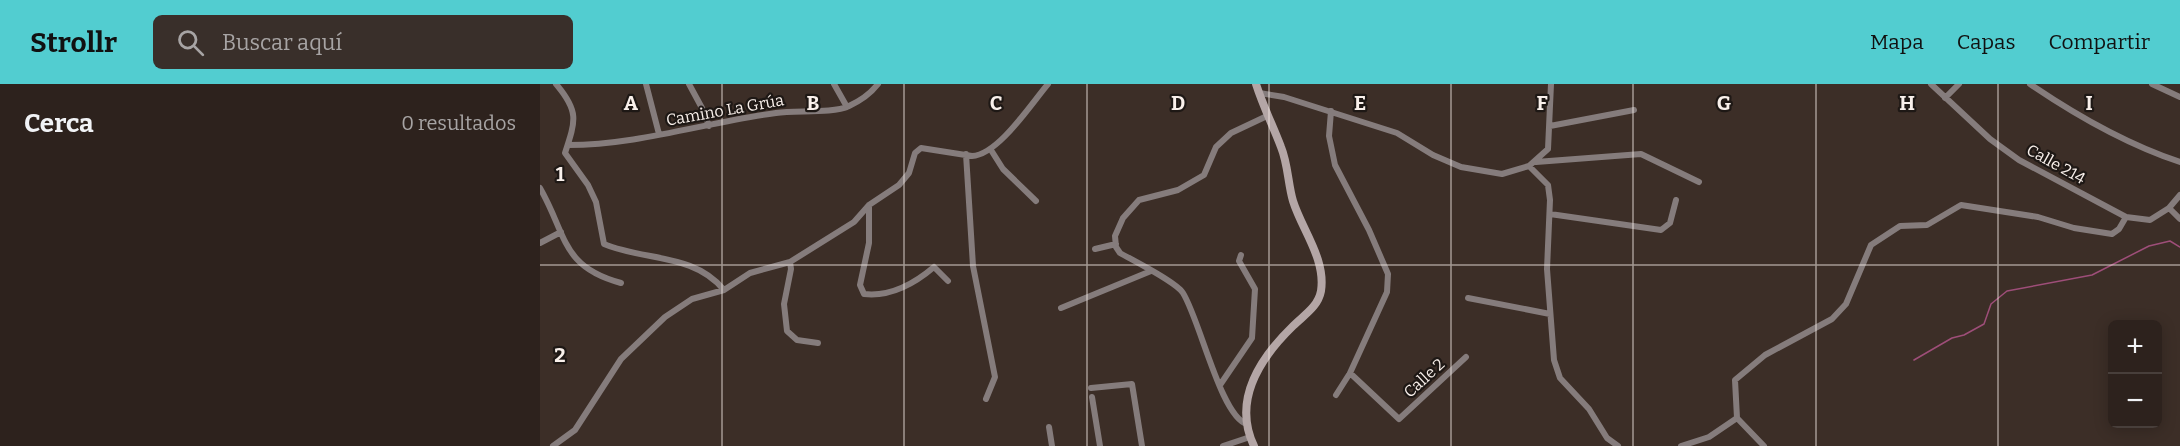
<!DOCTYPE html>
<html lang="es">
<meta charset="utf-8">
<style>
:root{--surface:#2d221d;--page:#392f2a;--text:#f1f3f6;--muted:#a7a4a4;--line:#483f3b;--accent:#52cdd0}
body{margin:0;font-family:Bitter,serif;background:var(--page);color:var(--text)}
.controls{position:absolute;right:18px;bottom:18px;display:grid;overflow:hidden;border-radius:9px;box-shadow:0 3px 15px #0003}
.controls button{width:54px;height:54px;display:grid;place-items:center;padding:0;border:0;border-bottom:2px solid var(--line);background:var(--surface);color:var(--text);font:30px sans-serif}
.list{margin:0;padding:0;list-style:none}
h2{display:flex;justify-content:space-between;align-items:center;height:78px;margin:0;padding:0 24px;font-size:26px}
h2 small{font-size:20px;font-weight:400;color:var(--muted)}
.icon{flex:none;width:33px;height:33px;fill:none;stroke:currentColor;stroke-width:2;stroke-linecap:round;stroke-linejoin:round}
.map{position:relative;flex:none;width:1640px;height:362px;overflow:hidden}
header{display:flex;align-items:center;gap:36px;box-sizing:border-box;height:84px;padding:0 30px;background:var(--accent);color:#111}
header strong{font-size:28px}
nav{display:flex;gap:33px;margin-inline-start:auto;font-size:21px}
.search{width:420px;height:54px;background:var(--page);display:flex;align-items:center;gap:15px;box-sizing:border-box;padding:0 21px;border-radius:9px;color:var(--muted);font-size:22px}
main{display:flex}
aside{flex:1;background:var(--surface)}
.map>svg:first-child{display:block}
.lines{fill:none;stroke-linecap:round;stroke-linejoin:round}
.stream{stroke:#9e4e79;stroke-width:1.5}
.street{stroke:#857c7c;stroke-width:6}
.secondary{stroke:#b4a6a6;stroke-width:8}
.grid{fill:none;stroke:#f9f0eb;stroke-width:1.5;stroke-opacity:0.55}
.labels{text-anchor:middle;dominant-baseline:central;stroke-width:4.5;stroke-linejoin:round;paint-order:stroke}
.street-label{font-size:16px;fill:#f9f0eb;stroke:#1e1815}
.grid-label{font-size:20px;text-anchor:middle;font-weight:bold;fill:#f9f0eb;stroke:#1e1815;stroke-width:4.5;stroke-linejoin:round;paint-order:stroke}
</style>
<header>
<strong>Strollr</strong>
<div class="search"><svg class="icon" aria-label="search" viewBox="0 0 24 24"><circle cx="10" cy="10" r="6"/><path d="M15 15l6 6"/></svg>Buscar aquí</div>
<nav><a>Mapa</a><a>Capas</a><a>Compartir</a></nav>
</header>
<main>
<aside>
<h2>Cerca<small>0 resultados</small></h2>
<ul class="list">
</ul>
</aside>
<div class="map">
<svg width="1640" height="362" viewBox="0 0 1640 362">
<rect width="100%" height="100%" fill="#3c2e27"/>
<g class="lines">
<path class="stream" d="M1374 276 1412 254 1424 251 1444 240 1451 220 1467 207 1552 191 1609 162 1630 157 1640 163"/>
<path class="street" d="M16 0C39 27 36 36 25 69L48 101 56 118 64 160C104 177 154 169 184 206
M106 0 119 50
M149 0 162 24 169 42
M294 0 307 23
M1391 0 1450 55 1479 76 1586 133 1610 136 1629 124 1640 111
M1490 0C1537 32 1586 60 1640 78
M1612 0 1640 13
M719 9 744 13 857 49 893 71 921 83 962 90 989 82 1008 65 1011 0
M1405 14 1419 0
M791 27 789 52 795 81 829 146 848 190 847 208 810 289 796 311
M1010 42 1094 26
M28 61C98 61 167 38 236 29 257 26 292 30 309 22 320 17 331 9 338 0
M451 66 463 85 496 117
M426 70 433 182 455 293 446 315
M996 78 1101 70 1159 98
M989 82 1008 101 1010 116 1007 185 1014 276 1020 294 1049 325 1067 354 1078 362
M0 104C27 151 21 183 81 199
M329 121V159L320 201 324 210C350 213 374 200 394 183L408 197
M1629 124 1640 135
M1010 130 1121 146 1130 139 1136 116
M0 159 21 148
M555 165 576 160
M250 178 251 185 244 220 247 247 257 256 278 259
M928 214 1010 230
M521 224 611 187
M810 289 859 335 926 273
M680 301 712 254 715 205 699 177 701 171
M551 304 592 300 602 362
M552 313 560 362
M707 340C681 333 660 236 643 209 636 198 594 177 580 169L576 163 575 152 583 134 599 116 638 106 664 91 676 63 691 49 727 32
M509 343 512 362
M13 362 35 346 81 275 125 233 152 215 184 206 210 189 250 178 314 138 329 121 359 101 369 89 375 69 381 64 432 72C458 71 491 20 508 0
M683 362 710 353
M1141 362 1169 353 1197 334
M1224 362 1197 334 1195 296 1225 271 1292 235 1306 220 1331 161 1360 142 1387 141 1421 121 1498 133 1534 144 1572 150 1579 145 1586 133"/>
<path class="secondary" d="M714 362C692 316 720 274 753 242 764 231 778 223 781 207 786 175 762 146 753 117 748 100 748 80 741 63 733 42 723 22 716 0"/>
</g>
<path class="grid" d="M182 0V362M364 0V362M547 0V362M729 0V362M911 0V362M1093 0V362M1276 0V362M1458 0V362M0 181H1640"/>
<g class="labels">
<g class="street-label">
<text transform="translate(185 26) rotate(-10)">Camino La Grúa</text>
<text transform="translate(1516 80) rotate(29)">Calle 214</text>
<text transform="translate(884 294) rotate(-43)">Calle 2</text>
</g>
</g>
<g class="grid-label">
<text x="91" y="26">A</text>
<text x="273" y="26">B</text>
<text x="456" y="26">C</text>
<text x="638" y="26">D</text>
<text x="820" y="26">E</text>
<text x="1002" y="26">F</text>
<text x="1184" y="26">G</text>
<text x="1367" y="26">H</text>
<text x="1549" y="26">I</text>
<text x="20" y="97">1</text>
<text x="20" y="278">2</text>
</g>
</svg>
<div class="controls">
<button>+</button>
<button>−</button>
</div>
</div>
</main>
